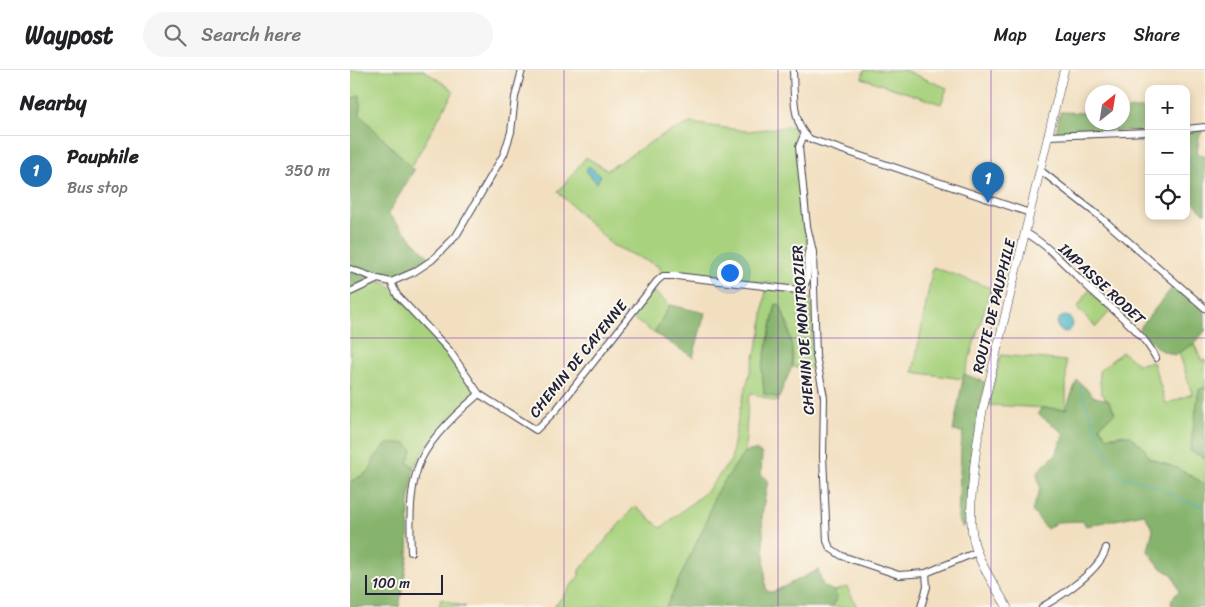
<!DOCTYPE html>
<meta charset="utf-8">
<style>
:root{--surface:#fff;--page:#f6f6f6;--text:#202124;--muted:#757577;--line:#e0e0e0;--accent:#1f6fb2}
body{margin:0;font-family:Sriracha,sans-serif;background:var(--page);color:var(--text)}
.controls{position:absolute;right:15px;top:15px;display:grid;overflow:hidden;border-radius:10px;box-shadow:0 2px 8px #0003}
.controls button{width:45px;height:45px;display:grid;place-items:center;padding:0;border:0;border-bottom:1px solid var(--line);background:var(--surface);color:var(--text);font:25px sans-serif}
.compass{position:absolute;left:735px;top:15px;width:45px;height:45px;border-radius:50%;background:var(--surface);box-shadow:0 2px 8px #0003;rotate:30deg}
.scale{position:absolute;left:15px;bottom:12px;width:78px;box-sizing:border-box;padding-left:5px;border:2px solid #22223b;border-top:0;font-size:14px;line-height:18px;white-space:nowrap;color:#22223b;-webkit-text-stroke:4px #fbf7ec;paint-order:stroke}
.you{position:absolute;left:379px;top:202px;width:18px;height:18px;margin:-12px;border:4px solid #fff;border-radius:50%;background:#1a73e8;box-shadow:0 0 0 8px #1a73e833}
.badge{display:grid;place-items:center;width:32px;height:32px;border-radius:50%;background:var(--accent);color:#fff;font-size:16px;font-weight:700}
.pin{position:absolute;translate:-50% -41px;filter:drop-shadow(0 1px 2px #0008)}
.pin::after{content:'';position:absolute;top:26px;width:18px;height:15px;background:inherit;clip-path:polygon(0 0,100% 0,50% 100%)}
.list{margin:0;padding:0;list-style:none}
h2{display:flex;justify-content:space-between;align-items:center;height:65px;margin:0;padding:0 20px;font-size:21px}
h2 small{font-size:16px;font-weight:400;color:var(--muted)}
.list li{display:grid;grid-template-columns:32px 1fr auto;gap:15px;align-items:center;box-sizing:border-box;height:70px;padding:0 20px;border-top:1px solid var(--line)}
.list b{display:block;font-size:19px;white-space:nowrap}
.list p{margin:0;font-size:16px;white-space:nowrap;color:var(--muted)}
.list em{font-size:16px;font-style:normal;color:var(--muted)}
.icon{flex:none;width:28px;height:28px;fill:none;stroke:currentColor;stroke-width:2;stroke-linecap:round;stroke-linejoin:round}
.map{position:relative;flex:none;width:855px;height:537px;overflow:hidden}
header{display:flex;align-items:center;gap:30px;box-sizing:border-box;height:70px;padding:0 25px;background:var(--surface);border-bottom:1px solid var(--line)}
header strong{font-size:24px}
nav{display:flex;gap:28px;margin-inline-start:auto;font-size:18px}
.search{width:350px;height:45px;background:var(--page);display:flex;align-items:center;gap:12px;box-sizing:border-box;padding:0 18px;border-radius:28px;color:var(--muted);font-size:19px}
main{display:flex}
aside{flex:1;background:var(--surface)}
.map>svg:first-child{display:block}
.green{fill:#a8d27e;stroke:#657a5c}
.forest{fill:#86b46d;stroke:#546b54}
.water{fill:#43b0c0;stroke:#32697e}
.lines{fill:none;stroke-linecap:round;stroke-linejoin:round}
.stream{stroke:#43b0c0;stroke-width:1}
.minor-casing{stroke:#413e4f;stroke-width:8}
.major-casing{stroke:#413e4f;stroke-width:9}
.minor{stroke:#fff;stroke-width:6}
.major{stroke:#fff;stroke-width:8}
.grid{fill:none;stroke:#7b2cbf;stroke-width:1;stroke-opacity:0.55}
.labels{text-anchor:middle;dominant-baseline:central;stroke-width:4;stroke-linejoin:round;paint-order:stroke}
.street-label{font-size:15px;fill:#22223b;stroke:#fbf7ec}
</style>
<header>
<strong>Waypost</strong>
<div class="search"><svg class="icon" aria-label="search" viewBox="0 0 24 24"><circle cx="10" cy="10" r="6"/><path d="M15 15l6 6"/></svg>Search here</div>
<nav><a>Map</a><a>Layers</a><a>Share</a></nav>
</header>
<main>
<aside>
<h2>Nearby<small></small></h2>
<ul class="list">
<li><span class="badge">1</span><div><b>Pauphile</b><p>Bus stop</p></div><em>350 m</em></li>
</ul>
</aside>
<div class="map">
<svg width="855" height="537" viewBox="0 0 855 537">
<rect width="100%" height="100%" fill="#fbf7ec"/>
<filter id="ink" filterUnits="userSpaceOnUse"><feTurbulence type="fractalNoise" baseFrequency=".02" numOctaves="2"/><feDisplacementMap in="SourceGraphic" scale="10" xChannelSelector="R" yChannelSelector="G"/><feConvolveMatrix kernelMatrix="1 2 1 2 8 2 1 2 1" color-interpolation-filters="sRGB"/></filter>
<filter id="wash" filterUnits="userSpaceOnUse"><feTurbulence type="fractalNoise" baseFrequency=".0096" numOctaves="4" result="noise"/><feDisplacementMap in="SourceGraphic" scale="20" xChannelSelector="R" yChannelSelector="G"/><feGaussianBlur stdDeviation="1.12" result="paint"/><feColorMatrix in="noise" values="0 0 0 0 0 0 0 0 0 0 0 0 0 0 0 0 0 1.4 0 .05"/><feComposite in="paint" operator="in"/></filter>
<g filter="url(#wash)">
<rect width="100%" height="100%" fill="#f2dfc0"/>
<path class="green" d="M0 0H74L104 21 61 97 10 45 9 25 0 30Z
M514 0H554L597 18 591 34 512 8Z
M340 53 397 61 444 56 457 173C449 192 463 201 448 217L322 202 309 204 310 197 262 175 208 122 236 87 257 100 309 67Z
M583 197 641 218 613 309 563 302Z
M29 211 38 214 98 282 124 322 72 383 64 397 58 394 24 388 20 401 1 412 0 225Z
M416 218 461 226 463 285 466 299 442 297 439 256 426 234 412 299 414 324 429 328 427 332 401 323 398 331 395 382 366 423 355 455 316 537 251 535 249 537H204L229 506V501L285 436 311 458 357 421 381 390 390 338 411 262Z
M302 220 320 235 304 263 282 248Z
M739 220 760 241 746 257 727 238Z
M844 274 852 291 855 290V317L849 320 840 381 855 388V414L829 399 799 388 794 378 774 364 757 367 749 356 765 343 751 322 749 301 772 282 788 294 803 292 816 334 842 324 829 282Z
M651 285 716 291V339L638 335Z
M497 517 507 537H482L487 527 484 521Z
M91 529 116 537H89Z"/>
<path class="forest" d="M10 25V45L64 100 38 144 80 188 44 209 0 196V30Z
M799 38V60L706 63 710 42 742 43V52H772L773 40Z
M853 59 849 68 847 84 855 85V144L836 124V61Z
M0 201 20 208V210L0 218Z
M825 214 855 242V261L844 274 824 285 808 279 789 259Z
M426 234 430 235C436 249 447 285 441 299 437 309 432 318 429 328L414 324 412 299Z
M320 235 355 243 343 287 304 263Z
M614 304 635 312 622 383 617 451 613 458 608 449 611 377 613 362 603 361Z
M727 310 745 327 758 330 765 343 749 356 757 367 779 365 794 378 799 388 829 399 855 414V537H829L821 535 822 529 829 521 823 505 810 497 798 481 803 459 794 444 736 456 733 451 707 452 697 459 682 441 690 419 687 402 706 384 714 363 688 344 691 338 716 339Z
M855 317V388L840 381 849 320Z
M56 373 62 380 58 393 64 397 59 433 58 486 49 537H0V412L20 401 24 388 37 374Z
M405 380 412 384 411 405 418 410 412 444 416 521 423 522 468 500 473 516 484 521 487 527 482 537H316L355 455 366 423 395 382Z"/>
<path class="water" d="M239 96 251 106 247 113 236 101Z
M707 254a8 8 0 1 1 16 0a8 8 0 1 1-16 0Z"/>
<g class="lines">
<path class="stream" d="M839 87 840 96 855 109
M729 315 752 376 771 406 809 417 833 431 855 437"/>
</g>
</g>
<g filter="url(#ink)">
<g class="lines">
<g class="minor-casing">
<path id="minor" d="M443 0C444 21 442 56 460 69L680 143
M836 59 855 57
M454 65 449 77 457 156 463 182 466 286 474 327 473 386 477 471 480 478 492 486 549 505 576 503 627 482
M699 66 799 62
M690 100 748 145 855 238
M676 163C698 175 718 198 737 216 760 238 792 260 806 288
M0 199 28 209
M41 212 64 202 82 190 106 166 154 84 161 62 165 27 172 0
M0 222 28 209 41 212 47 225 99 280 129 324 186 360 206 340 307 211 313 206H326L448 220C466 212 451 190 461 174
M61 482C60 455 59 423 68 397 76 372 109 341 129 324
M571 537 577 517 576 503
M692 537C711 526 751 500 756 478"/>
</g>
<g class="major-casing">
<path id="major" d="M657 537C646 517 631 497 625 476 615 445 627 370 633 338L714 0"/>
</g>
<use href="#minor" class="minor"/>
<use href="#major" class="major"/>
</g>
</g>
<path class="grid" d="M214 0V537M428 0V537M641 0V537M0 268H855"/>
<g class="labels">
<g class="street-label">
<text transform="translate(752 214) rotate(43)">IMPASSE RODET</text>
<text transform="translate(644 236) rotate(-76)">ROUTE DE PAUPHILE</text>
<text transform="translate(453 260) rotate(-94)">CHEMIN DE MONTROZIER</text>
<text transform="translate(228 289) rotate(-51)">CHEMIN DE CAYENNE</text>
</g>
</g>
</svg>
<div class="controls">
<button>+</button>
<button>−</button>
<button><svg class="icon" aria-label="locate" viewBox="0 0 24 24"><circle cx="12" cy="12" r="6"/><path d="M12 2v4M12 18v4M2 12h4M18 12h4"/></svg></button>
</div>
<svg class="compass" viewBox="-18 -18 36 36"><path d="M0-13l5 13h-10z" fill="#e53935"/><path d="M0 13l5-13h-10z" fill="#757577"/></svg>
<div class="scale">100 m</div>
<div class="you"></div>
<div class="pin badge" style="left:638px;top:133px">1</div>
</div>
</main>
